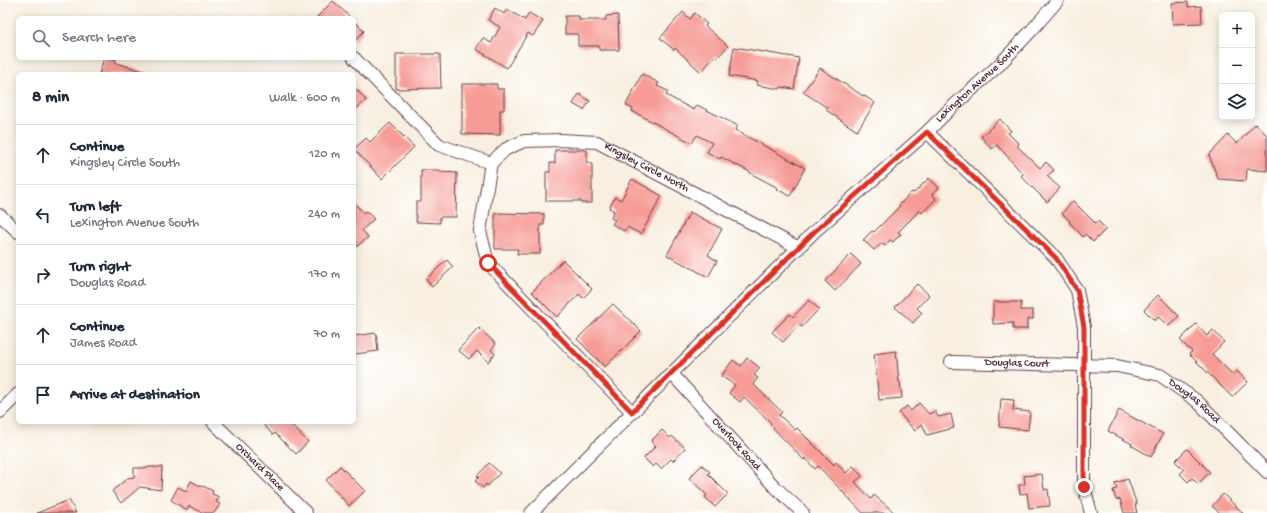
<!DOCTYPE html>
<meta charset="utf-8">
<style>
:root{--surface:#fff;--page:#f2f2f3;--text:#1f2937;--muted:#747a83;--line:#e0e1e3}
body{margin:0;font-family:"Gochi Hand",sans-serif;background:var(--page);color:var(--text)}
.controls{position:absolute;right:12px;top:12px;display:grid;overflow:hidden;border-radius:6px;box-shadow:0 2px 10px #0003}
.controls button{width:36px;height:36px;display:grid;place-items:center;padding:0;border:0;border-bottom:1px solid var(--line);background:var(--surface);color:var(--text);font:20px sans-serif}
.stop{position:absolute;width:12px;height:12px;margin:-9px;border:3px solid #d93025;border-radius:50%;background:#fff}
.stop.end{background:#d93025;border-color:#fff;box-shadow:0 1px 4px #0008}
.list{margin:0;padding:0;list-style:none}
h2{display:flex;justify-content:space-between;align-items:center;height:52px;margin:0;padding:0 16px;font-size:17px}
h2 small{font-size:13px;font-weight:400;color:var(--muted)}
.list li{display:grid;grid-template-columns:26px 1fr auto;gap:12px;align-items:center;box-sizing:border-box;height:60px;padding:0 16px;border-top:1px solid var(--line)}
.list b{display:block;font-size:15px;white-space:nowrap}
.list p{margin:0;font-size:13px;white-space:nowrap;color:var(--muted)}
.list em{font-size:13px;font-style:normal;color:var(--muted)}
.icon{flex:none;width:22px;height:22px;fill:none;stroke:currentColor;stroke-width:2;stroke-linecap:round;stroke-linejoin:round}
.map{position:relative;flex:none;width:1267px;height:513px;overflow:hidden}
.search{position:absolute;background:var(--surface);box-shadow:0 2px 10px #0003;left:16px;top:16px;width:340px;height:44px;display:flex;align-items:center;gap:10px;box-sizing:border-box;padding:0 14px;border-radius:6px;color:var(--muted);font-size:15px}
.panel{position:absolute;background:var(--surface);box-shadow:0 2px 10px #0003;left:16px;top:72px;width:340px;height:352px;border-radius:6px}
.map>svg:first-child{display:block}
.building{fill:#f69b95}
.lines{fill:none;stroke-linecap:round;stroke-linejoin:round}
.minor-casing{stroke:#643e46;stroke-width:14}
.minor{stroke:#fff;stroke-width:12}
.route{stroke:#d93025;stroke-width:5}
.labels{text-anchor:middle;dominant-baseline:central;stroke-width:4;stroke-linejoin:round;paint-order:stroke}
.street-label{font-size:11px;fill:#4a1f2b;stroke:#fff}
</style>
<div class="map">
<svg width="1267" height="513" viewBox="0 0 1267 513">
<rect width="100%" height="100%" fill="#fff"/>
<filter id="ink" filterUnits="userSpaceOnUse"><feTurbulence type="fractalNoise" baseFrequency=".025" numOctaves="2"/><feDisplacementMap in="SourceGraphic" scale="8" xChannelSelector="R" yChannelSelector="G"/><feConvolveMatrix kernelMatrix="1 2 1 2 8 2 1 2 1" color-interpolation-filters="sRGB"/></filter>
<filter id="wash" filterUnits="userSpaceOnUse"><feTurbulence type="fractalNoise" baseFrequency=".012" numOctaves="4" result="noise"/><feDisplacementMap in="SourceGraphic" scale="16" xChannelSelector="R" yChannelSelector="G"/><feGaussianBlur stdDeviation="0.9" result="paint"/><feColorMatrix in="noise" values="0 0 0 0 0 0 0 0 0 0 0 0 0 0 0 0 0 1.4 0 .05"/><feComposite in="paint" operator="in"/></filter>
<g filter="url(#wash)">
<rect width="100%" height="100%" fill="#f8efe0"/>
<g id="blocks">
<path class="building" d="M333 1 351 18H316Z
M1188 2V7L1201 6 1202 23 1173 24 1172 3Z
M495 8 504 14 507 9 525 20 529 13 543 21 533 36 528 33 507 68 476 49 483 38 491 43 500 27 488 20Z
M683 12 690 19 695 13 707 24 705 26 728 46 717 58 715 56 701 72 675 48 674 50 660 38Z
M618 15 619 50H599V46H578V34H565V16H579V20H606V16Z
M354 21 364 31 354 42Z
M734 47 799 58 794 89 781 87 780 89 757 85 758 81 729 76Z
M396 54H440L441 88 396 89Z
M104 58H110L116 60V63L146 72 145 74H99Z
M820 68 863 96V95L875 103 857 131 826 110 828 108 803 92Z
M642 74 659 83 657 86 668 91 666 95 694 110 697 105 738 126 735 130 805 168 790 196 777 189 778 188 750 173V172L721 157 720 159 707 152 712 143 697 135 692 143 632 111 633 109 626 105Z
M462 84H497V89H504V110H500V135L462 134Z
M354 87 366 100 354 111Z
M579 94 590 101 584 110 573 104Z
M1000 119 1011 131 1008 133 1019 144 1017 146 1040 168 1046 162 1054 170 1047 176 1060 188 1047 202 1021 176 1023 174 997 145 992 149 981 137Z
M390 123 414 147 382 179 354 149 366 138 370 142Z
M1255 124 1267 135V171L1247 169 1246 181 1218 179 1209 155 1228 135 1237 144Z
M555 150H587V163H592V203H581V201H546V172H550V163H555Z
M421 170H440V172L457 173 456 217H440V223L416 222V202H421Z
M929 178 939 188 932 194 936 199 922 213 920 210 898 232 901 234 893 242 890 240 885 246 882 243 874 250 863 240 872 231 874 232 900 206 899 205 912 192 914 193Z
M632 179 662 196 641 234 627 227 624 231 612 224 615 220 611 218 614 211 609 208 615 197 621 200Z
M1073 201 1095 223 1098 221 1106 229 1093 242 1085 234 1083 237 1069 222 1070 221 1062 213Z
M354 203 364 213 366 211 374 219 362 230 368 237 354 249Z
M690 212 722 229 708 255 717 261 708 277 667 255Z
M495 213 544 214V225H540V254H517L518 249H495Z
M851 254 861 264 835 291 825 281Z
M447 260 453 267 432 287 426 279Z
M563 260 592 289 583 298 579 294 557 317 532 292Z
M917 284 929 295 917 308 922 313 913 323 895 307Z
M1158 295 1179 316 1169 326 1158 317 1155 321 1144 310Z
M809 300 819 309 802 327 799 325 783 342 772 332 790 314 793 317Z
M993 302H1021V310H1033V319H1027V329H1013V323L993 324Z
M613 304 641 331 605 367 577 339Z
M1196 324 1207 336 1213 330 1224 342 1212 354 1233 375 1237 371 1248 382 1232 397 1189 354 1192 352 1180 340Z
M479 328 496 344 491 350 495 354 488 362 477 351 469 359 458 350Z
M376 333 378 351 355 354 354 336Z
M896 351 899 382H900L902 398 879 400 874 354Z
M747 358 760 368 754 375 758 378 753 384 782 412 779 415 795 430 797 428 834 465 836 462 846 473 853 466 862 476 855 482 871 499 874 495 895 513H863L818 466 815 469 805 458 804 460 770 425 771 423 744 397 740 402 729 393 735 385 721 376 733 360 741 366Z
M1001 399 1014 400 1013 410 1030 412 1028 430 999 427Z
M919 403 929 414 935 411 938 417 951 414 954 428 927 435 922 424 915 431 899 413 907 406 911 411Z
M1119 410 1163 434 1151 457 1131 445 1132 444 1108 431Z
M261 422H289L308 442 296 454 275 433 273 435Z
M662 430 670 438 672 436 685 448 673 461 671 459 661 469 656 464 653 467 644 458 656 446 651 441Z
M1187 449 1210 472 1198 484 1192 478 1188 482 1180 474 1184 470 1175 461Z
M489 463 500 473 488 486 486 484 483 488 475 481 479 477 477 476Z
M702 465 710 472 708 474 728 494 715 507 705 497 707 495 689 478Z
M340 466 365 491 349 506 326 480Z
M148 467H162L161 490 140 487 121 503 112 491 128 478 134 477V468H148Z
M1042 474 1044 490 1048 489 1050 506 1029 508 1027 493 1020 494 1019 485 1025 484 1024 476Z
M1128 479 1137 505H1135L1137 513H1124L1120 499 1116 500 1113 490 1117 489 1115 483Z
M191 481 202 487 203 486 213 491 212 494 219 497 216 502 220 504 214 513H203L189 506 187 510 171 500 178 487 186 491Z
M1223 494 1243 513H1220L1212 506Z
M69 500 76 513H37Z"/>
</g>
</g>
<g filter="url(#ink)">
<use href="#blocks" fill-opacity="0" stroke="#643e46" stroke-width="1"/>
<g class="lines">
<g class="minor-casing">
<g id="minor">
<path d="M354 58 439 145 491 163"/>
<path d="M927 132 1056 258 1077 290 1084 327V487L1091 513"/>
<path d="M0 215 18 232"/>
<path id="s1" d="M951 362 1117 366 1160 375 1197 401 1267 472"/>
<path id="s2" d="M672 374 774 486 803 513"/>
<path d="M0 412 18 394"/>
<path id="s3" d="M632 412 488 263 480 231 491 163 506 149 524 141 561 140 597 142 799 248"/>
<path id="s4" d="M213 422 306 513"/>
<path id="s5" d="M531 513 814 232 927 132 949 110 999 65 1032 30 1058 0"/>
</g>
</g>
<use href="#minor" class="minor"/>
</g>
</g>
<g class="lines" filter="url(#ink)">
<path class="route" d="M488 263 632 412 814 232 927 132 1056 258 1077 290 1084 327V487"/>
</g>
<g class="labels">
<g class="street-label">
<text stroke="none"><textPath href="#s5" startOffset="620">Lexington Avenue South</textPath></text>
<text stroke="none"><textPath href="#s3" startOffset="478">Kingsley Circle North</textPath></text>
<text stroke="none"><textPath href="#s1" startOffset="66">Douglas Court</textPath></text>
<text stroke="none"><textPath href="#s1" startOffset="253">Douglas Road</textPath></text>
<text stroke="none"><textPath href="#s2" startOffset="95">Overlook Road</textPath></text>
<text stroke="none"><textPath href="#s4" startOffset="65">Orchard Place</textPath></text>
</g>
</g>
</svg>
<div class="controls">
<button>+</button>
<button>−</button>
<button><svg class="icon" aria-label="layers" viewBox="0 0 24 24"><path d="M12 4l9 5-9 5-9-5zM3 14l9 5 9-5"/></svg></button>
</div>
<div class="stop" style="left:488px;top:263px"></div>
<div class="stop end" style="left:1084px;top:487px"></div>
<div class="search"><svg class="icon" aria-label="search" viewBox="0 0 24 24"><circle cx="10" cy="10" r="6"/><path d="M15 15l6 6"/></svg>Search here</div>
<section class="panel">
<h2>8 min<small>Walk · 600 m</small></h2>
<ul class="list">
<li><svg class="icon" aria-label="ahead" viewBox="0 0 24 24"><path d="M12 20V5M6 11l6-6 6 6"/></svg><div><b>Continue</b><p>Kingsley Circle South</p></div><em>120 m</em></li>
<li><svg class="icon" aria-label="left" viewBox="0 0 24 24"><path d="M17 20v-9H6M10 6l-5 5 5 5"/></svg><div><b>Turn left</b><p>Lexington Avenue South</p></div><em>240 m</em></li>
<li><svg class="icon" aria-label="right" viewBox="0 0 24 24"><path d="M7 20v-9h11M14 6l5 5-5 5"/></svg><div><b>Turn right</b><p>Douglas Road</p></div><em>170 m</em></li>
<li><svg class="icon" aria-label="ahead" viewBox="0 0 24 24"><path d="M12 20V5M6 11l6-6 6 6"/></svg><div><b>Continue</b><p>James Road</p></div><em>70 m</em></li>
<li><svg class="icon" aria-label="arrive" viewBox="0 0 24 24"><path d="M6 21V4h12l-3 4 3 4H6"/></svg><div><b>Arrive at destination</b></div></li>
</ul>
</section>
</div>
